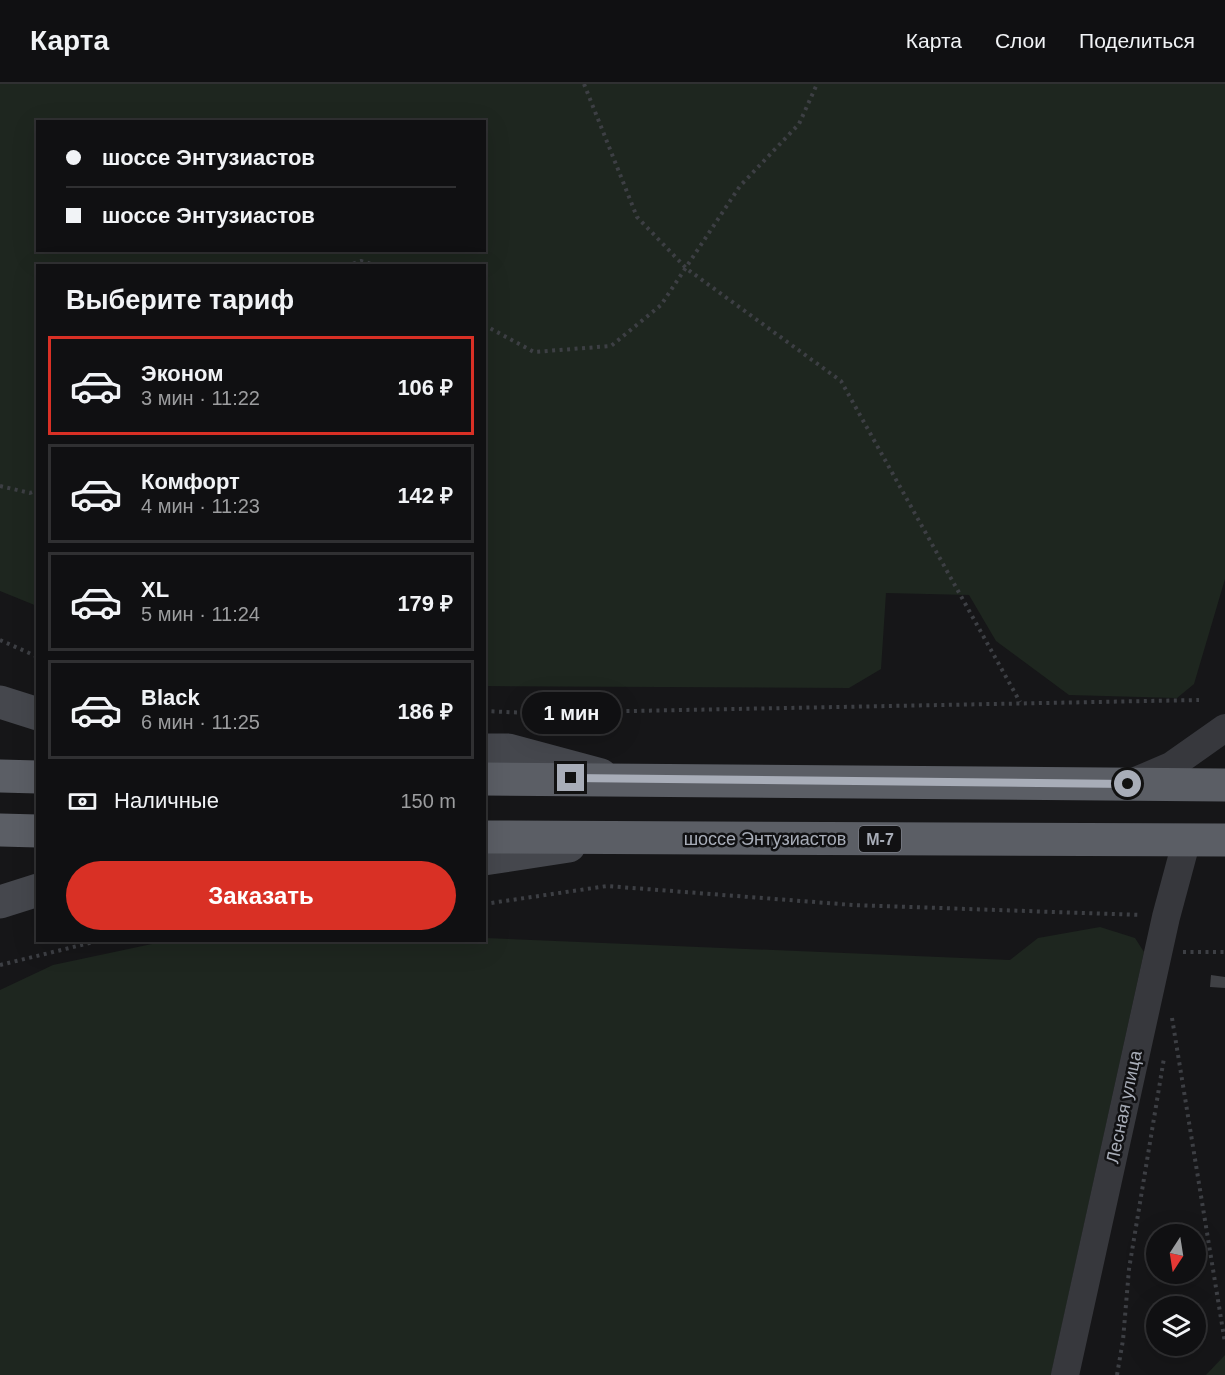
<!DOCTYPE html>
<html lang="ru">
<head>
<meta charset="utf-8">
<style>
	:root { --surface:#101012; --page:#1e1e20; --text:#f1f3f6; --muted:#9c9d9f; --line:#303032; --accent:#d93025 }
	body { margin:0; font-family:Arial,sans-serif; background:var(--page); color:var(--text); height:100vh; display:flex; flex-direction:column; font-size:22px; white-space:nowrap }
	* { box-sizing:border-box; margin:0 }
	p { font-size:20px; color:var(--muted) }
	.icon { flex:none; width:33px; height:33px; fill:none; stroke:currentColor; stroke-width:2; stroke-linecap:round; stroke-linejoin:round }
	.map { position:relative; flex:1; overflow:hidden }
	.sheet { position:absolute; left:36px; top:180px; width:450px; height:678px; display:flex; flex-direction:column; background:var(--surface); border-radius:0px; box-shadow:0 6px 24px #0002,0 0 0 2px var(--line) }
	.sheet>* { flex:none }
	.hud { position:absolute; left:36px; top:36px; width:450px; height:132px; border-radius:0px; box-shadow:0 6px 24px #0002,0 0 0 2px var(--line); display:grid; align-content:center; height:132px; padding:0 30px; background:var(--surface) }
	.needle { width:39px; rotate:192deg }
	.controls { position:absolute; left:1146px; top:1140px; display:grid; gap:12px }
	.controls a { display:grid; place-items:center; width:60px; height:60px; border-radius:50%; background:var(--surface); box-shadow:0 6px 24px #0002,0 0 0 2px var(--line); font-size:30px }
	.end { position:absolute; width:27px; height:27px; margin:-14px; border:8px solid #a8adb8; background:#111; box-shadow:0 0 0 3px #111 }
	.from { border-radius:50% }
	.bubble { position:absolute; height:42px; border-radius:21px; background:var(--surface); box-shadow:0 6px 24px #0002,0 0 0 2px var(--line); font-size:20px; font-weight:800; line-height:42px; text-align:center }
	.hud b { display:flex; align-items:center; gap:21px; height:57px; font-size:22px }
	.hud b+b { border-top:2px solid var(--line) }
	.hud i { width:15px; height:15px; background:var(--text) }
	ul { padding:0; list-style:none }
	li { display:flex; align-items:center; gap:18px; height:99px; margin:0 12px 9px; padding:0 18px; border:3px solid var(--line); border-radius:0px }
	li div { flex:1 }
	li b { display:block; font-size:22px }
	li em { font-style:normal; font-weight:800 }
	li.selected { border-color:var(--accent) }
	li>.icon { width:54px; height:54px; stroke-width:1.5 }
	h2 { padding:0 30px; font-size:27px; line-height:72px }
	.pay { display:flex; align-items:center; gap:15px; height:66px; padding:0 30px; font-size:22px }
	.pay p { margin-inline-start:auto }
	.button { display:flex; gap:12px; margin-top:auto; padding:12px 30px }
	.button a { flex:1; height:69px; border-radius:36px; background:var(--accent); color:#fff; font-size:24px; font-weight:800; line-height:69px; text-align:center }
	header { display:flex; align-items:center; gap:36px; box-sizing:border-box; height:84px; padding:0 30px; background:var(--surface); border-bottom:2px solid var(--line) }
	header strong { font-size:28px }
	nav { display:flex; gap:33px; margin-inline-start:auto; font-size:21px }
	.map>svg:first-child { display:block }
	.green { fill:#1e261f; fill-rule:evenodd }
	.building { fill:#404145 }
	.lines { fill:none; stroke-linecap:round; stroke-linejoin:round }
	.path { stroke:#3d3f44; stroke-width:4; stroke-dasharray:3 4.5; stroke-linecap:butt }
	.minor { stroke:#37383d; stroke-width:28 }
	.secondary { stroke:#45474d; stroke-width:33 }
	.trunk { stroke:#5b5e65; stroke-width:33 }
	.route { stroke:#a8adb8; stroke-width:8 }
	.labels { text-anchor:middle; stroke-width:5; stroke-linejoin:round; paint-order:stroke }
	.shield { fill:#111113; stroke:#7b7e86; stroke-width:1.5 }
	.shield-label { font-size:16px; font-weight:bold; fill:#a8adb8 }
	.street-label { font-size:18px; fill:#a8adb8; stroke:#111113 }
</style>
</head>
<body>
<header>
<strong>Карта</strong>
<nav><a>Карта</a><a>Слои</a><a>Поделиться</a></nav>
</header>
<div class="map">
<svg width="1225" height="1291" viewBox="0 0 1225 1291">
	<rect width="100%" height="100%" fill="#161618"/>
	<g class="green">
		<path d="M 0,0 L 1225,0 L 1225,495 L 1194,600 L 1177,614 L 1069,611 L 996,557 L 969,511 L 886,509 L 881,585 L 849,604 L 485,602 L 484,182 L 38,182 L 37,522 L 0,507 ZM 38,38 L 484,38 L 484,166 L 38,166 Z"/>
		<polygon points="1100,843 1135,854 1144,868 1051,1291 0,1291 0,906 53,881 166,857 484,856 485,854 1010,876 1038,854"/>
		<polygon points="1225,1271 1225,1291 1206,1291"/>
	</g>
	<polygon class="building" points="1211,891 1225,893 1225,904 1210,903"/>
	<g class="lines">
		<g class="path">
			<polyline points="584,0 637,133 687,185 841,297 1020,618"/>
			<polyline points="346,182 361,177 379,182"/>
			<polyline points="484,241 534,268 611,262 661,221 740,102 799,40 817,0"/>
			<polyline points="0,402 30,409 38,406"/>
			<polyline points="0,556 38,573"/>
			<polyline points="484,627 528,629 1199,616"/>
			<polyline points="484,820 607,802 853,821 1141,831"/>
			<polyline points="1183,868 1225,868"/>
			<polyline points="0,881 102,856"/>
			<polyline points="1172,934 1225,1259"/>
			<polyline points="1117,1291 1123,1256 1129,1185 1164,974"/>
		</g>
		<g class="minor">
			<polyline points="1131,699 1171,682 1225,644"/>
			<polyline points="1065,1291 1166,833 1187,755"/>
		</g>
		<g class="secondary">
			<polyline points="0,618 38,630"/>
			<polyline points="484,666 508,666 601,691"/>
			<polyline points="484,775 569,762"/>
			<polyline points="0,818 38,806"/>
		</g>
		<g class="trunk">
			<polyline points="0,692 38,693"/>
			<polyline points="484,695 1225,701"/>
			<polyline points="0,746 38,747"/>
			<polyline points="484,753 1225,756"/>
		</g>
	</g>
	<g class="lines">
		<polyline class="route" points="571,694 1128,700"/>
	</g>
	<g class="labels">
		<rect class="shield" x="859" y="742" width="42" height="26" rx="4.5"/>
		<g class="shield-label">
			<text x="880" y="761">М-7</text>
		</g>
		<g class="street-label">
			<text x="765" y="761">шоссе Энтузиастов</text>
			<text transform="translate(1124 1023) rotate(-78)" y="6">Лесная улица</text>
		</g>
	</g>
</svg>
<div class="controls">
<a><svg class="needle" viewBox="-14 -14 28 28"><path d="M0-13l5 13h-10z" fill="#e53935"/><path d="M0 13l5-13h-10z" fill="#9c9d9f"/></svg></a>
<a><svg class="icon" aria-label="layers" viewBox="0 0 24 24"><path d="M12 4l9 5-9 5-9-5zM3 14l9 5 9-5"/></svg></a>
</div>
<i class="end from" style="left:1128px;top:700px"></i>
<i class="end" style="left:571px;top:694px"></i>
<div class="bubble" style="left:522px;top:608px;width:99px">1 мин</div>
<div class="hud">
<b><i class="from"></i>шоссе Энтузиастов</b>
<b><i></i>шоссе Энтузиастов</b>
</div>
<section class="sheet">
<h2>Выберите тариф</h2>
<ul>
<li class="selected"><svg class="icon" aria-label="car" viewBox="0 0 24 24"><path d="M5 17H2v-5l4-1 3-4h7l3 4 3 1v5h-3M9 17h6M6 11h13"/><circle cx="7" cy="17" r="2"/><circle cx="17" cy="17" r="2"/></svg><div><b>Эконом</b><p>3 мин · 11:22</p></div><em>106 ₽</em></li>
<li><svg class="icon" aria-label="car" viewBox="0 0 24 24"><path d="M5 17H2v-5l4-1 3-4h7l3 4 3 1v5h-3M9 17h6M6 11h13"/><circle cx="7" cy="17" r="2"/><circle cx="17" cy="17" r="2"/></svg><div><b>Комфорт</b><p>4 мин · 11:23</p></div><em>142 ₽</em></li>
<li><svg class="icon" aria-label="car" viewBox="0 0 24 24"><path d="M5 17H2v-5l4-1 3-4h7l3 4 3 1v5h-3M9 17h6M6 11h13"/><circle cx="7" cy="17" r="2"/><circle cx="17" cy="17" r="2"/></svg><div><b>XL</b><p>5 мин · 11:24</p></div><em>179 ₽</em></li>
<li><svg class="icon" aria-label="car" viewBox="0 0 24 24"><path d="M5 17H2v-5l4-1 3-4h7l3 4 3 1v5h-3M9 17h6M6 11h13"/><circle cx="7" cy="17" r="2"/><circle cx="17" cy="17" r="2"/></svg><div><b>Black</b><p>6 мин · 11:25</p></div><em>186 ₽</em></li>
</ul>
<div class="pay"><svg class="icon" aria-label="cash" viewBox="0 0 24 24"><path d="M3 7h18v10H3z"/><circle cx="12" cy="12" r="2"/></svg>Наличные<p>150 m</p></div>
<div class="button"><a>Заказать</a></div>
</section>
</div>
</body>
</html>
